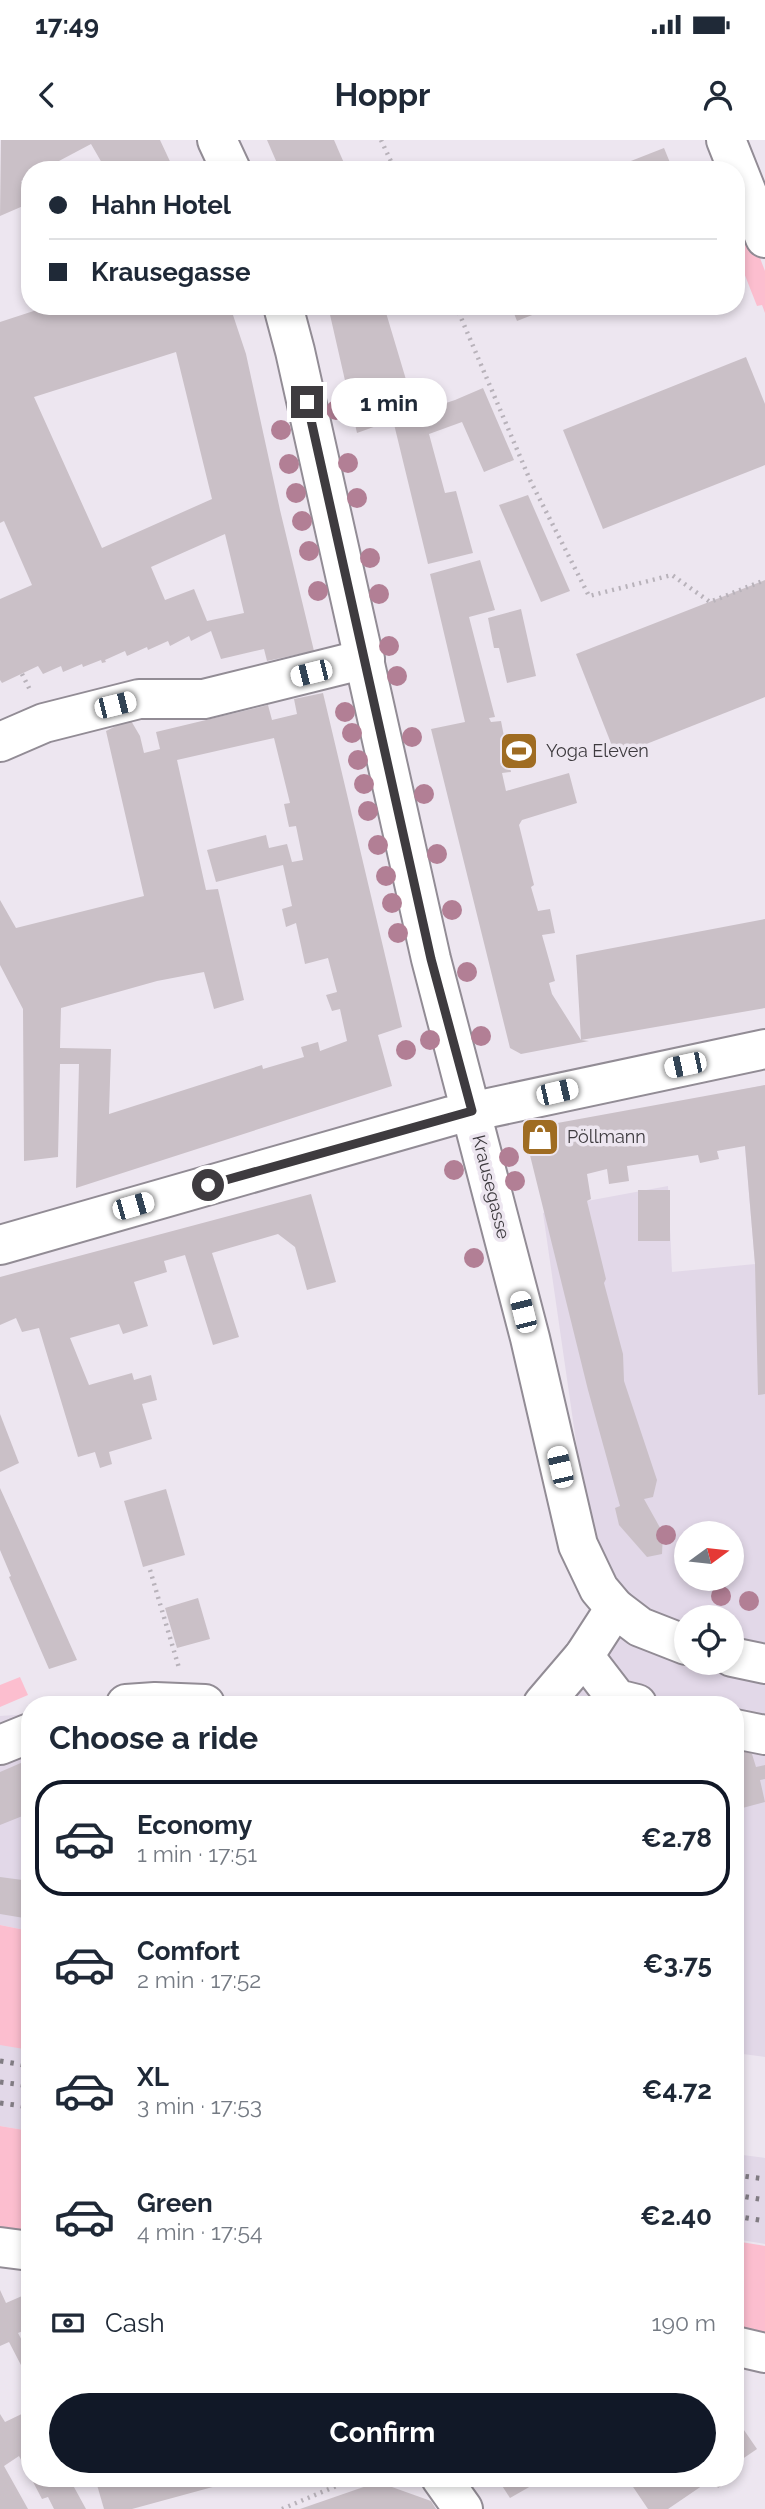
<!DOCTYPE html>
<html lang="en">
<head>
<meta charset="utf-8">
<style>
	:root { --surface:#fff; --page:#f6f6f7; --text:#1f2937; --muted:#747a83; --line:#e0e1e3; --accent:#111827 }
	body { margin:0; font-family:Raleway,sans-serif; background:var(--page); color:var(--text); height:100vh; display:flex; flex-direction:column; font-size:26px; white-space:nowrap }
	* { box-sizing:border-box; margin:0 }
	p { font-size:23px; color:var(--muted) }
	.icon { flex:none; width:38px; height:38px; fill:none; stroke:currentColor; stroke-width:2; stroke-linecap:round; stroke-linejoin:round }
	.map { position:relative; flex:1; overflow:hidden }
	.panel { position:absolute; left:21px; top:1556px; width:723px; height:791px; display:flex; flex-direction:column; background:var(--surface); border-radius:28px; box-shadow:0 4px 10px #0003 }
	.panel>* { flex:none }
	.top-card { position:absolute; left:21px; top:21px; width:724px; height:154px; border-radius:28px; box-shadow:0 4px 10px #0003; display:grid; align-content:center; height:154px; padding:0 28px; background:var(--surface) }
	.needle { width:46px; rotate:75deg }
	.fabs { position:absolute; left:674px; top:1381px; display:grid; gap:14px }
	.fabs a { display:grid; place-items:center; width:70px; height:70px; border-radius:50%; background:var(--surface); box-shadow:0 4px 10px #0003; font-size:35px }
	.end { position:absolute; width:32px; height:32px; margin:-16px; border:9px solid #3e3b3f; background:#fff; box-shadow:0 0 0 4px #fff }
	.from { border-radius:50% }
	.bubble { position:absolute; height:49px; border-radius:24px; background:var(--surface); box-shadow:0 4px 10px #0003; font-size:23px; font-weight:700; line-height:49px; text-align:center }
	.car { position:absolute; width:21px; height:42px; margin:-21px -10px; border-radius:9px; box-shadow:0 0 5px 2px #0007; background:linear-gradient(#fff 24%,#345 0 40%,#fff 0 76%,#345 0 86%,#fff 0) }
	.top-card b { display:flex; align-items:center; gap:24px; height:66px; font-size:26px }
	.top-card b+b { border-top:2px solid var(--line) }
	.top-card i { width:18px; height:18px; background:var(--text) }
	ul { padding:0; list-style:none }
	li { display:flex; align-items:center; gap:21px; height:116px; margin:0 14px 10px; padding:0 14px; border:4px solid transparent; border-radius:28px }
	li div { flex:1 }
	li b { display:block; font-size:26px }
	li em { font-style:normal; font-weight:700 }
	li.on { border-color:var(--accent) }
	li>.icon { width:63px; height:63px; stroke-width:1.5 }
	h2 { padding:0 28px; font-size:32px; line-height:84px }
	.pay { display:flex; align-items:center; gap:18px; height:77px; padding:0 28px; font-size:26px }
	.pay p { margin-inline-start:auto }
	.primary-button { display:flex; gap:14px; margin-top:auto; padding:14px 28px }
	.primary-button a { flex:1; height:80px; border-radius:42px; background:var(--accent); color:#fff; font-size:28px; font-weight:700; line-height:80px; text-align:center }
	.status { display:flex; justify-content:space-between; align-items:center; height:49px; padding:0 35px; background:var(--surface); direction:ltr }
	.status svg { height:19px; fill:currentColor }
	header { display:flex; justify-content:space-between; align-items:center; height:91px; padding:0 28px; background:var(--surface); font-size:32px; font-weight:700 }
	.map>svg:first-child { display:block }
	.built { fill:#e2d8e8; fill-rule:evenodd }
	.green { fill:#fcbecf }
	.building { fill:#cac0c7; fill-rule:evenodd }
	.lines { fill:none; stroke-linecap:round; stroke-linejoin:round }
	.minor-casing { stroke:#928c95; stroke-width:42 }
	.path { stroke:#b8b2ba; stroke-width:4.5; stroke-dasharray:2 5; stroke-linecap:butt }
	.minor { stroke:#fff; stroke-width:38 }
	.rail { stroke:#817c83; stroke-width:5; stroke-dasharray:3.5 7; stroke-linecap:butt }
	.tree { fill:#b27f95 }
	.route { stroke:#3e3b3f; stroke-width:9 }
	.labels { text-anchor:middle; stroke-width:7; stroke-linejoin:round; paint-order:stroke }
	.poi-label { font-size:18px; fill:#3e3b3f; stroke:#ede6f0; text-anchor:start }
	.street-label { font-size:18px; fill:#3e3b3f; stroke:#ede6f0 }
</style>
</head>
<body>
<div class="status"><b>17:49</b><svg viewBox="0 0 49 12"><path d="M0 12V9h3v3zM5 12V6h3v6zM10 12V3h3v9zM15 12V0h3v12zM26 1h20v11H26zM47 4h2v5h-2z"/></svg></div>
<header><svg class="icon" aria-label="back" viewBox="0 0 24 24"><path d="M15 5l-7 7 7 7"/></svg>Hoppr<svg class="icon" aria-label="person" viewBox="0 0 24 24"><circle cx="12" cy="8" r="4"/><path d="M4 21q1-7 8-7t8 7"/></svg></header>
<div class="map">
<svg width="765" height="2369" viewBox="0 0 765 2369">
	<rect width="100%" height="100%" fill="#ede6f0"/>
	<g class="built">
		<path d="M 765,945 L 765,1917 L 735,1913 L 735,1564 L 543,1564 L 603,1488 L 543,1073 L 587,1061 L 668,1046 L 672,1132 L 755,1124 L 740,950 ZM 686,1393 L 732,1393 L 732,1438 L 686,1438 ZM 686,1477 L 732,1477 L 732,1522 L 686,1522 Z"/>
		<polygon points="30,1574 30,1791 0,1785 0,1576"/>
		<polygon points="0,1898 30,1902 30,1991 0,1986"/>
		<polygon points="735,2014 765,2018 765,2104 735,2099"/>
	</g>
	<g class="green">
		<polygon points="741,69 765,131 765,173 762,165 757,166 737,115 741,114 737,102 737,71"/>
		<polygon points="20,1537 28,1555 0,1567 0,1545"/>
		<polygon points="0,1785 30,1791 30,1910 0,1905"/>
		<polygon points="0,1986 30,1991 30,2101 0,2097"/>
		<polygon points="735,2101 765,2106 765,2197 735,2193"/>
	</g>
	<g class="building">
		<polygon points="1,0 160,0 174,30 106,30 91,4 42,30 30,30 30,36 21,41 30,63 0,76"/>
		<polygon points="267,0 334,0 347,30 280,30"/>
		<polygon points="664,8 673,30 608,30"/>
		<path d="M 49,166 L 230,166 L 246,214 L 280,370 L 314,511 L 267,521 L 264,509 L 221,519 L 211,491 L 191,501 L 189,496 L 170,506 L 168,501 L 148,510 L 147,507 L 127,516 L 125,511 L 105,520 L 106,522 L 102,523 L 101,520 L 83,527 L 82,524 L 63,532 L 61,526 L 43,534 L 38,526 L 2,543 L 0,540 L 0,459 L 32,445 L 4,381 L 0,383 L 0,182 ZM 176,212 L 212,359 L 102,408 L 34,257 ZM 225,394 L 244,473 L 207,481 L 194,449 L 165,460 L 151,427 Z"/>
		<polygon points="328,166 384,166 416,273 455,260 483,248 514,320 484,332 462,282 429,294 445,353 456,351 473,413 428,424 393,280 357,293"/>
		<polygon points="511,166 555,166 517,181"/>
		<polygon points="746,217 765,264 765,325 603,389 563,290"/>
		<polygon points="528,355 570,451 541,462 499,365"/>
		<polygon points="480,420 495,470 469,477 495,577 489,578 491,582 501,581 511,632 502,633 506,651 569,633 577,663 522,680 519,685 534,745 531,747 538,771 550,769 555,793 542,795 555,841 549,843 552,854 581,900 576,815 765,779 765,868 581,900 589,901 521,914 510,908 431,589 465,582 430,434"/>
		<polygon points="765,440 765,557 616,616 576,514"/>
		<polygon points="521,469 536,536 507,543 499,508 494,508 488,478"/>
		<path d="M 323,553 L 402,887 L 378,895 L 392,946 L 76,1048 L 79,924 L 60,924 L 58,1017 L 24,1021 L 23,869 L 0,825 L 0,760 L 16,788 L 144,756 L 106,591 L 130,579 L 140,596 L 144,613 L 160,609 L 156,592 L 268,565 L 272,580 L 297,574 L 294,559 ZM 274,598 L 290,663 L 284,664 L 289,687 L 296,686 L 303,720 L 292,722 L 287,704 L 269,708 L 266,695 L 207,710 L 216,742 L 283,725 L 292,766 L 282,769 L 286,787 L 296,783 L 305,824 L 328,818 L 337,852 L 326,855 L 332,871 L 340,869 L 347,901 L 320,911 L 318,902 L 301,907 L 304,917 L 263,929 L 262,925 L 109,974 L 111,909 L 60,908 L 61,868 L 157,841 L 204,832 L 214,869 L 244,860 L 218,749 L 206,750 L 177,620 Z"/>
		<polygon points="765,945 765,1254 758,1255 755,1124 745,1006 717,1011 719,1019 700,1023 698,1015 627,1026 629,1041 609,1044 607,1029 587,1034 591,1059 587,1061 606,1139 604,1143 623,1214 624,1241 657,1340 653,1357 644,1359 663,1393 662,1414 647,1417 619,1385 615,1368 620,1366 588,1250 525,995 530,988"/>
		<rect x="638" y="1050" width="32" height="51"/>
		<polygon points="311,1054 336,1142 307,1150 295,1107 278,1094 212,1113 239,1197 213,1205 185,1115 164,1121 167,1132 134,1142 148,1186 123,1194 119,1184 70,1198 89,1245 132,1233 134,1240 151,1235 157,1260 142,1264 152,1299 109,1312 112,1324 100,1328 95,1312 78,1317 39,1188 22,1192 16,1178 0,1185 0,1137"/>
		<polygon points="0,1274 19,1323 0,1332"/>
		<polygon points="0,1348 20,1392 77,1520 49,1529 9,1437 11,1436 0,1410"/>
		<polygon points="166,1349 185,1415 143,1427 124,1361"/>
		<polygon points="198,1458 210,1499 177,1508 165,1468"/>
		<polygon points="735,1603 752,1614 756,1627 765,1625 765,1639 760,1640 765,1662 735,1670"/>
		<polygon points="30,1619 30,1673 0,1685 0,1632"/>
		<polygon points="0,1737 30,1741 30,1779 0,1774"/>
		<polygon points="0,2150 6,2163 22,2156 30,2173 30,2188 18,2193 28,2212 30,2211 30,2223 22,2227 9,2202 0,2206"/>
		<polygon points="30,2270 30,2337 19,2316 4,2326 28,2369 0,2369 0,2274 5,2282"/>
		<polygon points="735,2277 757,2309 735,2324"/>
		<polygon points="31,2338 69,2338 86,2369 54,2369 48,2357 42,2359"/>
		<polygon points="95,2338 230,2338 231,2342 132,2369 104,2369"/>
		<polygon points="497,2338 545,2338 510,2358"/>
		<polygon points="627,2338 733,2338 718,2348 712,2339 668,2369 648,2369"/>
		<polygon points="378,2342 431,2361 436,2369 300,2369"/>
	</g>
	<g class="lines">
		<defs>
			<g id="minor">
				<polyline points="217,0 231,30"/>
				<polyline points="726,0 765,98"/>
				<polyline points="283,166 295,211 431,819 530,1198 578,1405 599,1449 615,1468 640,1487 686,1505"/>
				<polyline points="0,602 44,583 139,559 204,559 365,519"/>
				<polyline points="0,1105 451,976 765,909"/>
				<polyline points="584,1516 617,1559 637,1564"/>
				<polyline points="732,1517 765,1524"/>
				<polyline points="126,1564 155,1562 205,1564"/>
				<polyline points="543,1564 584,1516 615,1468"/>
				<polyline points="735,1589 765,1595"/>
				<polyline points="0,1605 30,1593"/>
				<polyline points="0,2107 30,2111"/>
				<polyline points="735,2206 765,2213"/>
				<polyline points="441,2338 463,2369"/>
			</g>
		</defs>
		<use href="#minor" class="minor-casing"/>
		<g class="path">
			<polyline points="381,0 395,30"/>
			<polyline points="456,166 530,340 589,456 672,435 710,462 765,440"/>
			<polyline points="22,534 30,550"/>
			<polyline points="150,1430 179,1528"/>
			<polyline points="282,2369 355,2338"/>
		</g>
		<use href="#minor" class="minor"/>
		<g class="rail">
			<polyline points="0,1921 30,1926"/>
			<polyline points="0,1942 30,1946"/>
			<polyline points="0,1963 30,1967"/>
			<polyline points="735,2035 765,2039"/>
			<polyline points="735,2055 765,2060"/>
			<polyline points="735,2076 765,2081"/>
		</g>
	</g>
	<g class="tree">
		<circle cx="336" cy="270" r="10"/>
		<circle cx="281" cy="290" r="10"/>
		<circle cx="348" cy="323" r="10"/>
		<circle cx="289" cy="324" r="10"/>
		<circle cx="296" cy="353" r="10"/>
		<circle cx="357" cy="358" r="10"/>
		<circle cx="302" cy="381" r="10"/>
		<circle cx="309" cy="411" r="10"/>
		<circle cx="370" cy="418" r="10"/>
		<circle cx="318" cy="451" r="10"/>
		<circle cx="379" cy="454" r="10"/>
		<circle cx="389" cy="506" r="10"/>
		<circle cx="397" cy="536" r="10"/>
		<circle cx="345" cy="572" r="10"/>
		<circle cx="352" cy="593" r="10"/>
		<circle cx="412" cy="597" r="10"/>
		<circle cx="358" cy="620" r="10"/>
		<circle cx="364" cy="644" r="10"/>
		<circle cx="424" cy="654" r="10"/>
		<circle cx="368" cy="671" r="10"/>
		<circle cx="378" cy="705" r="10"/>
		<circle cx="437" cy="714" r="10"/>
		<circle cx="386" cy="736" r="10"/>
		<circle cx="392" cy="763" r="10"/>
		<circle cx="452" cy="770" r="10"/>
		<circle cx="398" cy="793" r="10"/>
		<circle cx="467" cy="832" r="10"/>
		<circle cx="481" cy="896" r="10"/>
		<circle cx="430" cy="900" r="10"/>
		<circle cx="406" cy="910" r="10"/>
		<circle cx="509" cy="1017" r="10"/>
		<circle cx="454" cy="1030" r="10"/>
		<circle cx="515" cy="1041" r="10"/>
		<circle cx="474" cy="1118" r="10"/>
		<circle cx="666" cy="1395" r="10"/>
		<circle cx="721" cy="1456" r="10"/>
		<circle cx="749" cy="1461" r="10"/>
	</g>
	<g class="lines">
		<polyline class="route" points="208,1045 472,971 431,819 307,262"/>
	</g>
	<defs>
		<symbol id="stadium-square" viewBox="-11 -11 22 22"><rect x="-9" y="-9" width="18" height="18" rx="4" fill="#9f6c22" stroke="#ede6f0"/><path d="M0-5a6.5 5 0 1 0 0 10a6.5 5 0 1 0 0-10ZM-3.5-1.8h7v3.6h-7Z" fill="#fff"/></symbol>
		<symbol id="shop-square" viewBox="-11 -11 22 22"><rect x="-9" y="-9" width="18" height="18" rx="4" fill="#9f6c22" stroke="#ede6f0"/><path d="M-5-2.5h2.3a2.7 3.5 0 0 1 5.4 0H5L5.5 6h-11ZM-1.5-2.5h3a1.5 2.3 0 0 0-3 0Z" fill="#fff"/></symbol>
	</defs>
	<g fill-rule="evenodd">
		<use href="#stadium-square" x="497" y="589" width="44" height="44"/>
		<use href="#shop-square" x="518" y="975" width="44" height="44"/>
	</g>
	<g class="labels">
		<g class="poi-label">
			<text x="546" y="617">Yoga Eleven</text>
			<text x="567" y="1003">Pöllmann</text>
		</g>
		<g class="street-label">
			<text transform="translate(491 1047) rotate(76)" y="6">Krausegasse</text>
		</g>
	</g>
</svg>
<div class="fabs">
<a><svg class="needle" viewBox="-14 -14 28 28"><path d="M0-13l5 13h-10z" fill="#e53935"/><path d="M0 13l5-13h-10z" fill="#747a83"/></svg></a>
<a><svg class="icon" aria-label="locate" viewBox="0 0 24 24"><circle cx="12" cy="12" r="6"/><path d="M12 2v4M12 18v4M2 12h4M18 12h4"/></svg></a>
</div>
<i class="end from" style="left:208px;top:1045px"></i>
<i class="end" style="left:307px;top:262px"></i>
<div class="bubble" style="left:331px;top:238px;width:116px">1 min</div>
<i class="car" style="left:311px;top:533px;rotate:256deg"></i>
<i class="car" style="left:115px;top:565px;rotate:76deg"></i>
<i class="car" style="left:685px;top:925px;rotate:258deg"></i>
<i class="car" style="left:557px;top:952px;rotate:77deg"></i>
<i class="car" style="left:133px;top:1066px;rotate:74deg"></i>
<i class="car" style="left:523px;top:1172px;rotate:346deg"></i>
<i class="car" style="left:560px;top:1327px;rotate:347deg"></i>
<div class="top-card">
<b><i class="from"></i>Hahn Hotel</b>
<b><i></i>Krausegasse</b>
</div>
<section class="panel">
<h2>Choose a ride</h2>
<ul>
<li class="on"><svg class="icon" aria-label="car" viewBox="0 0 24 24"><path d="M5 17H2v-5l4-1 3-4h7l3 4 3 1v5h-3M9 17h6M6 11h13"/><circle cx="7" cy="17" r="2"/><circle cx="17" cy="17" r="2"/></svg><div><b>Economy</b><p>1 min · 17:51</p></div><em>€2.78</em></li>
<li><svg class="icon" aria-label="car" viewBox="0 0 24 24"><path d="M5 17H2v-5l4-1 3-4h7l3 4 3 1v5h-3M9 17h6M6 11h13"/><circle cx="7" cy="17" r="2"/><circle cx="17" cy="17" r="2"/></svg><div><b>Comfort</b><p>2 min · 17:52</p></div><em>€3.75</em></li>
<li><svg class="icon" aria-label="car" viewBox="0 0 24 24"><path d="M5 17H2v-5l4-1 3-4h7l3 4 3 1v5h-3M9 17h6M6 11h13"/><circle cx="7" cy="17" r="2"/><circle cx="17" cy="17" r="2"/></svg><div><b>XL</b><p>3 min · 17:53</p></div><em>€4.72</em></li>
<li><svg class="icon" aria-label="car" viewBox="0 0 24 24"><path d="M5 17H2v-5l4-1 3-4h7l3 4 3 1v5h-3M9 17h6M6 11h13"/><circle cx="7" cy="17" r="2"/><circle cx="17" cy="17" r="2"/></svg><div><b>Green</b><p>4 min · 17:54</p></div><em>€2.40</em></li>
</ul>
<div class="pay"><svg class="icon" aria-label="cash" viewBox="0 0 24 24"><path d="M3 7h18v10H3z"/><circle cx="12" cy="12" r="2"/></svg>Cash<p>190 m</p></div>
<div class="primary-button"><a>Confirm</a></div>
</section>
</div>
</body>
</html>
